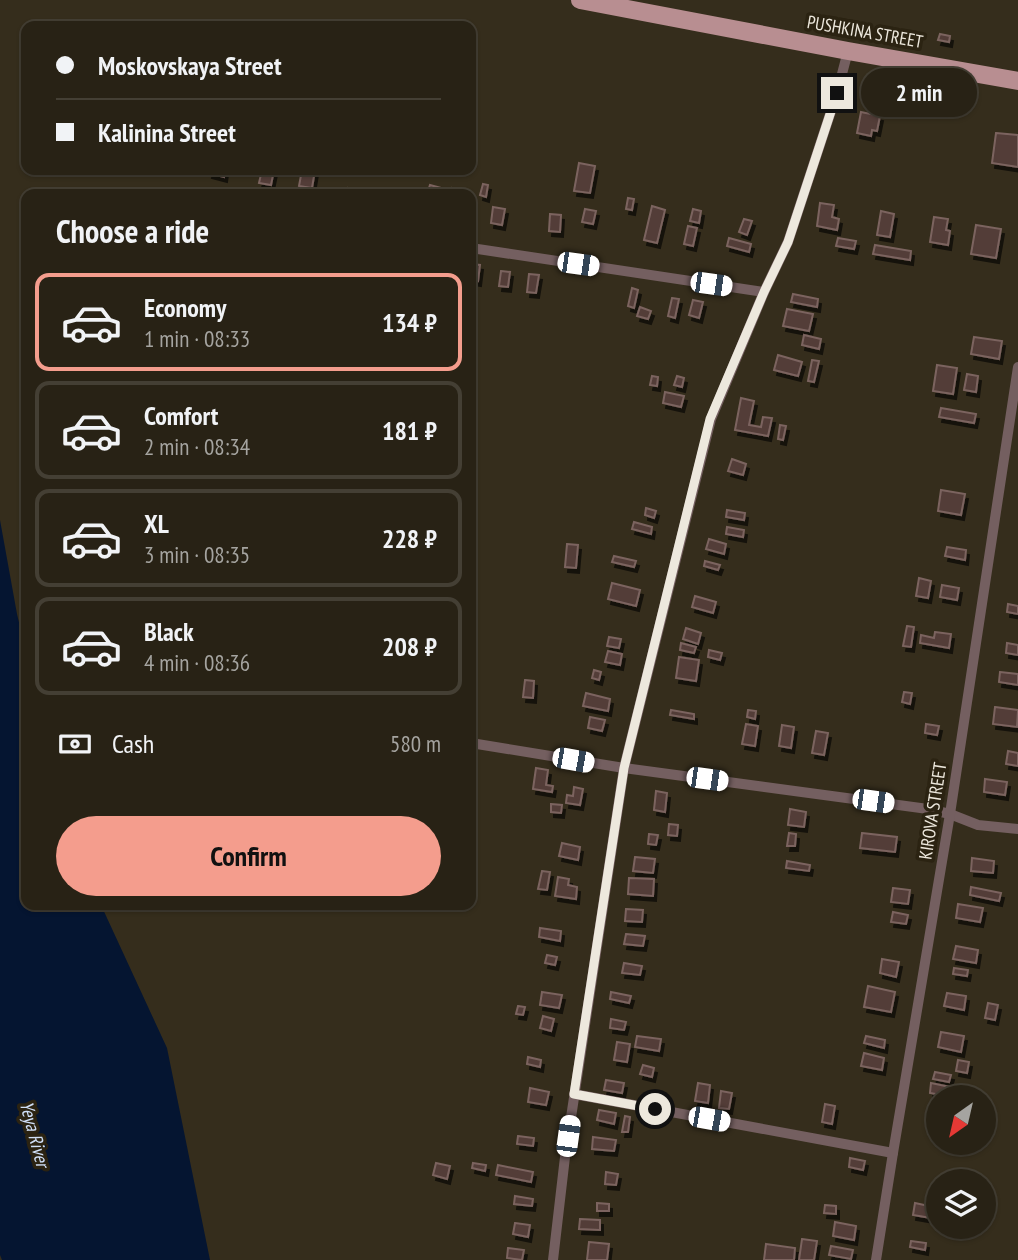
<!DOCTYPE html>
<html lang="en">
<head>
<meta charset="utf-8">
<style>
	:root { --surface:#282215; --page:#302a1e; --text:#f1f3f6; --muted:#a5a4a0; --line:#443f34; --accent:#f49d8d }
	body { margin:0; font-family:"PT Sans Narrow",sans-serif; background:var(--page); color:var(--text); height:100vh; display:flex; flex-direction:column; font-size:26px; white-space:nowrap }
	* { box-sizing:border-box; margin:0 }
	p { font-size:23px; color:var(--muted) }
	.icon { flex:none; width:38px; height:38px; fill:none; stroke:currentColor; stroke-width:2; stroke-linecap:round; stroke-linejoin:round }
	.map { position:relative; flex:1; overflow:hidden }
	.sheet { position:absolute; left:21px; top:189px; width:455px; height:721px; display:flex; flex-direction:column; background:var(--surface); border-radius:14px; box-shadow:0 2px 5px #0004,0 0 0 2px var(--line) }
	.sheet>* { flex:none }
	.guide { position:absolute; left:21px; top:21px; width:455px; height:154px; border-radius:14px; box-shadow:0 2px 5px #0004,0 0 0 2px var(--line); display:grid; align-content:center; height:154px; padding:0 35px; background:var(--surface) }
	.needle { width:46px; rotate:214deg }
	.controls { position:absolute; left:926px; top:1085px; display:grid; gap:14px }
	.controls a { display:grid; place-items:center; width:70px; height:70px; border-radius:50%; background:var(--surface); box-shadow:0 2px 5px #0004,0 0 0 2px var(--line); font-size:35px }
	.end { position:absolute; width:32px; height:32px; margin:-16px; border:9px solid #ede8dd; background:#111; box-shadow:0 0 0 4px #111 }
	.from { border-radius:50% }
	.bubble { position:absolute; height:49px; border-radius:24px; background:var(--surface); box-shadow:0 2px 5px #0004,0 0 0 2px var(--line); font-size:23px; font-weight:700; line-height:49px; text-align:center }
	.car { position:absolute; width:21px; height:42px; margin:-21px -10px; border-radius:9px; box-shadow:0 0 5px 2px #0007; background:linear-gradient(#fff 24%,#345 0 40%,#fff 0 76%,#345 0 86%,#fff 0) }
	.guide b { display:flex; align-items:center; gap:24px; height:66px; font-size:26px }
	.guide b+b { border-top:2px solid var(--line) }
	.guide i { width:18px; height:18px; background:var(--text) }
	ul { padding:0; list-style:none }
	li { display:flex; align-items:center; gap:21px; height:98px; margin:0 14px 10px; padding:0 21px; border:4px solid var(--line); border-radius:14px }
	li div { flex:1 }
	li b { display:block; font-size:26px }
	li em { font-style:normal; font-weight:700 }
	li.on { border-color:var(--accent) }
	li>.icon { width:63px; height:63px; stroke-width:1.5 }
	h2 { padding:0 35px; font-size:32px; line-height:84px }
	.pay { display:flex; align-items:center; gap:18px; height:77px; padding:0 35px; font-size:26px }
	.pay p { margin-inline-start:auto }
	.action { display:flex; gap:14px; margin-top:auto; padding:14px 35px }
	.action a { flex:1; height:80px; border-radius:42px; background:var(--accent); color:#111; font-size:28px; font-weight:700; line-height:80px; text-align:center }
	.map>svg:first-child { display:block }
	.water { fill:#051531 }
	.building { fill:#523c38; stroke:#7b645f; stroke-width:2; filter:url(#shadow) }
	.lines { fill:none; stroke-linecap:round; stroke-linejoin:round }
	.street { stroke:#745f60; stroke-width:10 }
	.primary { stroke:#b88e91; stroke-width:18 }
	.route { stroke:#ede8dd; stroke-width:9 }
	.labels { text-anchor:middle; stroke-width:7; stroke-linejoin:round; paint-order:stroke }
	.street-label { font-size:18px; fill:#ede8dd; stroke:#2b2312 }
	.water-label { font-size:19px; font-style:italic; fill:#d0dff7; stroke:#2b2312 }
</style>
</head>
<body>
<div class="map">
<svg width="1018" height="1260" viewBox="0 0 1018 1260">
	<defs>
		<filter id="shadow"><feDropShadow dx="3" dy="5" stdDeviation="0" flood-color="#0009"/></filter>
	</defs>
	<rect width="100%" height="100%" fill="#352d1c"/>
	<polygon class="water" points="0,520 17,614 26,652 26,905 101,905 167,1048 210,1260 2,1260 0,1255"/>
	<g class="building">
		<polygon points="940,34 950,36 949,42 938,40"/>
		<polygon points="861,112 880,116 877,131 872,130 871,136 857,133"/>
		<polygon points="996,133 1018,135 1018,167 992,163"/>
		<polygon points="579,163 595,166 590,193 574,191"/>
		<polygon points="210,170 225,170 224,177 209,173"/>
		<polygon points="262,170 274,170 271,185 259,183"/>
		<polygon points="302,170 315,170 312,188 299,186"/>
		<polygon points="483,184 488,185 486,197 480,195"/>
		<polygon points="430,185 441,188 439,194 428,191"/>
		<polygon points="348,188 367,191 367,194 347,194"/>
		<polygon points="452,188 466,190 465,194 451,194"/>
		<polygon points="628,198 634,199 632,210 626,209"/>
		<polygon points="820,203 834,205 832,217 839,219 837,230 817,226"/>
		<polygon points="652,206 665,210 657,243 644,240"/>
		<polygon points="493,207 505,209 502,225 491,223"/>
		<polygon points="585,209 596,211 593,224 582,222"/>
		<polygon points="693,209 701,211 699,223 690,221"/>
		<polygon points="881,211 894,214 890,237 877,235"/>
		<polygon points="550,214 561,215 560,232 549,231"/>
		<polygon points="934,217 948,219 946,230 950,231 948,245 930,242"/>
		<polygon points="744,219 752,221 747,235 739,232"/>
		<polygon points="976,225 1001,229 996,258 971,254"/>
		<polygon points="688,226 697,228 693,246 684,244"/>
		<polygon points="729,238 751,244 749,252 727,246"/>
		<polygon points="838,238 856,241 854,249 836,246"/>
		<polygon points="875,245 911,251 910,260 873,254"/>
		<polygon points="471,264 480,265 478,281 471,280"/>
		<polygon points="501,271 510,272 508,287 499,286"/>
		<polygon points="529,274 539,275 536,293 527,292"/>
		<polygon points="632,288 638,290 634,308 628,306"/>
		<polygon points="793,294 818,299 817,307 791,302"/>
		<polygon points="672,298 679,299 675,318 668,316"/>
		<polygon points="693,300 703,302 699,318 689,315"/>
		<polygon points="640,307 651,311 648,319 637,316"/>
		<polygon points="787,309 813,314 809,331 783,326"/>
		<polygon points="804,335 821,339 819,349 802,345"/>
		<polygon points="974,337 1002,341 999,359 971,354"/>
		<polygon points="778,355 802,362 798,376 774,370"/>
		<polygon points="812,360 819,361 814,382 808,381"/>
		<polygon points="937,365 957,368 953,394 933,391"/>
		<polygon points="967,374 978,376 976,392 964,390"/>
		<polygon points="652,376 658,377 657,386 650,385"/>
		<polygon points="677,376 684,378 682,387 674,385"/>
		<polygon points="665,392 684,396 681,407 663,403"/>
		<polygon points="741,398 754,401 749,425 761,427 763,417 772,418 768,436 735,430"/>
		<polygon points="941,408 976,414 974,423 939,417"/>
		<polygon points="780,425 786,426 783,440 778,439"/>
		<polygon points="732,459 746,464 743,475 728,471"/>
		<polygon points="941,490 965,494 961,515 938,511"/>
		<polygon points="646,508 656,511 654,518 645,515"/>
		<polygon points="727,510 745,513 744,520 726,517"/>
		<polygon points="634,522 652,527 651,534 632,529"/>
		<polygon points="727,527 744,530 743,537 726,534"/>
		<polygon points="709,539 726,544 724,554 706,549"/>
		<polygon points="567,544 578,545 576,568 565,567"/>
		<polygon points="947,547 966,550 965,560 945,556"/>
		<polygon points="614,556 636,561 634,567 612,562"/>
		<polygon points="705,561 720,565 718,570 704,566"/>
		<polygon points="919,578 931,581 928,598 916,596"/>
		<polygon points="612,583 640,590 636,606 608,599"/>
		<polygon points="942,585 959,588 957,600 940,597"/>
		<polygon points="695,596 716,602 713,613 692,607"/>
		<polygon points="1008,604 1018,606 1018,614 1007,612"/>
		<polygon points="907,626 914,627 911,647 903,646"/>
		<polygon points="686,628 701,633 698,644 683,639"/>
		<polygon points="935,632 951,634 949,648 920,643 921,635 934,638"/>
		<polygon points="609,637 621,639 619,648 607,646"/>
		<polygon points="681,643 696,647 694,653 680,650"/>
		<polygon points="1007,643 1018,645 1018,655 1006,653"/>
		<polygon points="709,650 722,653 720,660 708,657"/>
		<polygon points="608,651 622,654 620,665 605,662"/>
		<polygon points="679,657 699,660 696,681 676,678"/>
		<polygon points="594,670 601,672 599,680 592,678"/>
		<polygon points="1000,672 1018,674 1018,685 999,682"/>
		<polygon points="525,680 534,681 533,698 523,697"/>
		<polygon points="904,692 912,693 910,704 902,702"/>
		<polygon points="586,693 610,699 608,711 583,706"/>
		<polygon points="995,707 1018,710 1017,727 993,724"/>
		<polygon points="671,710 694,714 694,719 670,715"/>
		<polygon points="748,710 756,711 755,719 747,717"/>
		<polygon points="590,717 605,720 602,731 588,728"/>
		<polygon points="746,724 758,726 755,746 742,744"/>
		<polygon points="926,724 939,726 937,735 925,733"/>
		<polygon points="782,725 794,727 791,748 779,746"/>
		<polygon points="816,731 828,733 824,755 812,753"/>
		<polygon points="1008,751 1018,753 1018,766 1006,764"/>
		<polygon points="536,768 548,770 546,785 553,786 552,792 533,789"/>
		<polygon points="985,779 1007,782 1005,795 984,792"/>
		<polygon points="574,787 583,789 580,805 566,803 567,795 573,796"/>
		<polygon points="656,791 667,793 665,812 654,810"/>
		<polygon points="551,804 562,805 561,813 551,812"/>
		<polygon points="790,809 806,812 804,827 788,825"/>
		<polygon points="669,824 678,825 677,836 668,835"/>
		<polygon points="789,833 796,834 795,846 787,846"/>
		<polygon points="862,833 897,837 895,852 860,848"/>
		<polygon points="649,834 658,835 656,845 648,844"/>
		<polygon points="562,843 580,847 578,860 559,856"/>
		<polygon points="635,857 655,859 653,873 633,871"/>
		<polygon points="972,858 994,861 993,873 971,871"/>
		<polygon points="787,861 810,865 809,871 786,868"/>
		<polygon points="542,871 550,872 547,890 538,889"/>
		<polygon points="558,877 569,879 568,885 577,887 576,899 555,896"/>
		<polygon points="629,878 654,879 653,896 628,894"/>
		<polygon points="971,887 1001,893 999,901 970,895"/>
		<polygon points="893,888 910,890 908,904 891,902"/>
		<polygon points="958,904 983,908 980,922 956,918"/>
		<polygon points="626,909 643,910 642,922 625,921"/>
		<polygon points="893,912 908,915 906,924 891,922"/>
		<polygon points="540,928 561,931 560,941 539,937"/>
		<polygon points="626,934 645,936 643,946 624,944"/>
		<polygon points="956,946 978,950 976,963 953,959"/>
		<polygon points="547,955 557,957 555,965 545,963"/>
		<polygon points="882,959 899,962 896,977 880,973"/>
		<polygon points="624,963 642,966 640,975 622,973"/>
		<polygon points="954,968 968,970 967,976 953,974"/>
		<polygon points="868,986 895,992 891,1012 864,1007"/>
		<polygon points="542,992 562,995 559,1008 540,1005"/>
		<polygon points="611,992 631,996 629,1003 610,999"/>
		<polygon points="947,993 966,996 964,1010 944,1006"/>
		<polygon points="988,1003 998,1005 995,1020 985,1018"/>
		<polygon points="518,1006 525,1007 523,1015 516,1014"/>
		<polygon points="543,1016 554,1019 551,1031 540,1028"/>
		<polygon points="611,1019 626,1022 624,1030 610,1028"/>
		<polygon points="941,1032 964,1036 961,1052 938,1047"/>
		<polygon points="637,1036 661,1039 659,1051 635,1047"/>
		<polygon points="866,1036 885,1040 884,1048 864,1043"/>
		<polygon points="617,1042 630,1044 627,1062 614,1060"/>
		<polygon points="864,1053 884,1058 882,1070 861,1066"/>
		<polygon points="528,1057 541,1060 540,1067 527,1064"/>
		<polygon points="958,1060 969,1062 967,1073 956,1071"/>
		<polygon points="643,1065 654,1068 652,1077 640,1074"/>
		<polygon points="935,1072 951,1075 949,1082 933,1079"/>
		<polygon points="606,1080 624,1083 622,1093 604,1090"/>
		<polygon points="698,1083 710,1085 708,1103 695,1101"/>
		<polygon points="931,1083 955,1088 953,1097 930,1093"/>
		<polygon points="530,1088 549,1092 546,1105 528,1102"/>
		<polygon points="721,1091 732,1093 729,1109 719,1108"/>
		<polygon points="825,1104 835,1106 832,1124 822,1122"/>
		<polygon points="599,1110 616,1113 614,1124 597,1120"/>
		<polygon points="625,1116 630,1117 628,1132 622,1132"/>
		<polygon points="518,1136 534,1138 533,1146 517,1144"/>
		<polygon points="593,1137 616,1140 614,1151 592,1149"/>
		<polygon points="850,1158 865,1161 863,1170 849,1167"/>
		<polygon points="436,1163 450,1166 447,1179 433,1175"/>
		<polygon points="473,1163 486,1165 485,1171 472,1168"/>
		<polygon points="498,1165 533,1172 531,1182 496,1175"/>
		<polygon points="606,1172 618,1174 616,1185 605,1184"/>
		<polygon points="515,1196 533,1199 532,1206 514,1204"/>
		<polygon points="597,1203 609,1204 609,1211 597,1211"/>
		<polygon points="915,1203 938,1208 937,1219 913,1215"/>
		<polygon points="825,1205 836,1206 836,1214 824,1213"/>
		<polygon points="580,1219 600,1220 600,1230 579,1229"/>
		<polygon points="835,1222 856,1226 854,1240 833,1236"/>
		<polygon points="515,1223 530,1225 528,1237 513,1234"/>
		<polygon points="802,1239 817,1241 814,1260 799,1260"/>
		<polygon points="911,1241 926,1243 925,1250 910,1247"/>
		<polygon points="589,1242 609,1244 607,1260 587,1260"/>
		<polygon points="766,1244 795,1248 794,1260 764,1260"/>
		<polygon points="831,1246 853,1250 851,1259 829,1255"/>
		<polygon points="508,1248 524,1250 522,1260 507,1258"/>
	</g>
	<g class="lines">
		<g class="street">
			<polyline points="471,248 764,292"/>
			<polyline points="471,743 624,768 928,809 950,814 978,825 1018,829"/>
			<polyline points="574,1094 893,1153"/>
			<polyline points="553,1260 565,1157 624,768 711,419 764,292 788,242 837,93 848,51"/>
			<polyline points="876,1260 893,1153 950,814 1018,367"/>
		</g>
		<polyline class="primary" points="580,0 848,51 1018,81"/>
	</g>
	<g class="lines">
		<polyline class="route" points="655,1109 574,1094 624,768 710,419 764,292 788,242 837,93"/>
	</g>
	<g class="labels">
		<g class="street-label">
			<text transform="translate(865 32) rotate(10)" y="6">PUSHKINA STREET</text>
			<text transform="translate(933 811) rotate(-81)" y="6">KIROVA STREET</text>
		</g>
		<g class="water-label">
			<text transform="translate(35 1134) rotate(75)" y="7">Yeya River</text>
		</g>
	</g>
</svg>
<div class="controls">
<a><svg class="needle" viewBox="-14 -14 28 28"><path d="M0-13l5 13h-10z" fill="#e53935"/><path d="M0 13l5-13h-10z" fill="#a5a4a0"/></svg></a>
<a><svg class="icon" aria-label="layers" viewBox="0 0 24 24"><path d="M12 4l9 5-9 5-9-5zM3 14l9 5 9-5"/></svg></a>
</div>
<i class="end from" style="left:655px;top:1109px"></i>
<i class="end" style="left:837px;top:93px"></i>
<div class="bubble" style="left:861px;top:68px;width:116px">2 min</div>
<i class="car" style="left:578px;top:264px;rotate:98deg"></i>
<i class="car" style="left:711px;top:284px;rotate:98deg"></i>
<i class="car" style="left:573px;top:760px;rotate:100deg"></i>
<i class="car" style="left:707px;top:779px;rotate:98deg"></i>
<i class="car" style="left:873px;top:801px;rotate:98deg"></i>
<i class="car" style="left:709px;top:1119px;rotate:100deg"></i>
<i class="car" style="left:568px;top:1136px;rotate:8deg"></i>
<div class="guide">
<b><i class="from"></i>Moskovskaya Street</b>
<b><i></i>Kalinina Street</b>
</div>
<section class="sheet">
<h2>Choose a ride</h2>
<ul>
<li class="on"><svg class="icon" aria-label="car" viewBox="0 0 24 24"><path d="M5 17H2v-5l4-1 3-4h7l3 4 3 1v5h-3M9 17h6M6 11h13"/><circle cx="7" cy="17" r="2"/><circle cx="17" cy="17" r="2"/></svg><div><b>Economy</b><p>1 min · 08:33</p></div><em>134 ₽</em></li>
<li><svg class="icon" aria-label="car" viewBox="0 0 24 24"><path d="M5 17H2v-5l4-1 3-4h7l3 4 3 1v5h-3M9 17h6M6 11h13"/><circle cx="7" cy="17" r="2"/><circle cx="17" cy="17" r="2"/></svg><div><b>Comfort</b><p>2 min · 08:34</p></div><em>181 ₽</em></li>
<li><svg class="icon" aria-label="car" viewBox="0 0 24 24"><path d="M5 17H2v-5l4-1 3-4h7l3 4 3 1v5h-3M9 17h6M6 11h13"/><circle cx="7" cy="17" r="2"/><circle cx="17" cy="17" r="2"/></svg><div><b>XL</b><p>3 min · 08:35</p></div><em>228 ₽</em></li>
<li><svg class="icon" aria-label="car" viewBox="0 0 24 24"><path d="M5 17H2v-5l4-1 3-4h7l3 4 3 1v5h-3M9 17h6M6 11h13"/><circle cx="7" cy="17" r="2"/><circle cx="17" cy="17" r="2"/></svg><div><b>Black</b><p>4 min · 08:36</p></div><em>208 ₽</em></li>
</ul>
<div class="pay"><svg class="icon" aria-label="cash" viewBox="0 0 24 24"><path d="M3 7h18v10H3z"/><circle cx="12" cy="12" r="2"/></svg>Cash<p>580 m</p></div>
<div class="action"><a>Confirm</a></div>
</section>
</div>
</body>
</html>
